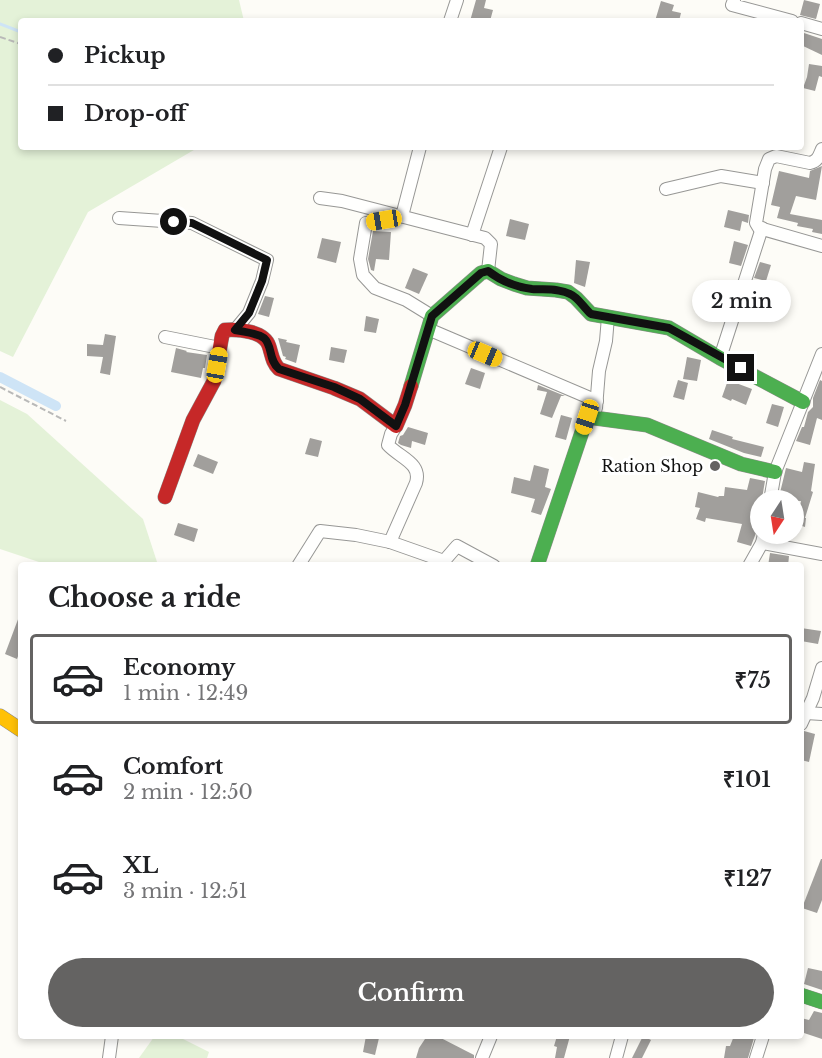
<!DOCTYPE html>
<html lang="en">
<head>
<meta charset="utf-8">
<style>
	:root { --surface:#fff; --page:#f6f6f6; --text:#202124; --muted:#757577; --line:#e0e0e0; --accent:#646362 }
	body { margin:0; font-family:"Libre Baskerville",serif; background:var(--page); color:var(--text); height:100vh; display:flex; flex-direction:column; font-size:22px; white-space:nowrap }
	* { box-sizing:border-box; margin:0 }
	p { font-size:20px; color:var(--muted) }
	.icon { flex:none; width:33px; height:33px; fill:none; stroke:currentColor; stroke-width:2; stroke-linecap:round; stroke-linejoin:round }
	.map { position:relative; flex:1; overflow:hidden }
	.drawer { position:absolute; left:18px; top:562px; width:786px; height:477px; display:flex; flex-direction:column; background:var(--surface); border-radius:6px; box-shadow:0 3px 9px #0003 }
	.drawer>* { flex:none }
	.banner { position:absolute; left:18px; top:18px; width:786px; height:132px; border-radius:6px; box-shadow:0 3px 9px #0003; display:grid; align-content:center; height:132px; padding:0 30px; background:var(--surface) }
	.needle { width:39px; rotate:192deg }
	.controls { position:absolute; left:750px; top:490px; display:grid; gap:12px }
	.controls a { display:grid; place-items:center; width:54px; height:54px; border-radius:50%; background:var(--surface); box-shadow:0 3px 9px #0003; font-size:30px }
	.end { position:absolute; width:27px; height:27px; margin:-14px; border:8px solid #111; background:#fff; box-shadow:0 0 0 3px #fff }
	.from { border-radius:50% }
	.bubble { position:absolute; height:42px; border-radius:21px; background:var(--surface); box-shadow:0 3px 9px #0003; font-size:20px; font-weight:600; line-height:42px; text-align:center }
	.car { position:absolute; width:18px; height:36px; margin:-18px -9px; border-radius:8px; box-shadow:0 0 4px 2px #0007; background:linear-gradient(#f5c518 24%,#345 0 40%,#f5c518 0 76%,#345 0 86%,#f5c518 0) }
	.banner b { display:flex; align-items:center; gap:21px; height:57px; font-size:22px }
	.banner b+b { border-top:2px solid var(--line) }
	.banner i { width:15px; height:15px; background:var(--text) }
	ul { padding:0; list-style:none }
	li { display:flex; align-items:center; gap:18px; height:90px; margin:0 12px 9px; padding:0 18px; border:3px solid transparent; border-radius:6px }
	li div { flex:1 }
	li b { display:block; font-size:22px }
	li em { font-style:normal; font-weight:600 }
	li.current { border-color:var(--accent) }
	li>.icon { width:54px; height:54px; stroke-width:1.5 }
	h2 { padding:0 30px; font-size:27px; line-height:72px }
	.cta { display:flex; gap:12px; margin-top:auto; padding:12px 30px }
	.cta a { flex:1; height:69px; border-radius:36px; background:var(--accent); color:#fff; font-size:24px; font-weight:600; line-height:69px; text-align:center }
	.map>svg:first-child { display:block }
	.green { fill:#e4f2d8 }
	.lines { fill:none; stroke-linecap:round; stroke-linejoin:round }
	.stream { stroke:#cee4f6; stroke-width:3 }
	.canal { stroke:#cee4f6; stroke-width:10 }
	.building { fill:#a19f9c }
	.street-casing { stroke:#979795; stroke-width:14 }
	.fast-casing { stroke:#8e8d8b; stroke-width:15 }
	.slow-casing { stroke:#8e8d8b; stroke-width:15 }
	.jam-casing { stroke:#8e8d8b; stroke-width:15 }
	.path { stroke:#b9b9b8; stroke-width:2; stroke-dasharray:6 3; stroke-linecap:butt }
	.street { stroke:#fffffe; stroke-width:12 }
	.fast { stroke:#4caf50; stroke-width:14 }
	.slow { stroke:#ffc107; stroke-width:14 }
	.jam { stroke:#c62828; stroke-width:14 }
	.route { stroke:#111; stroke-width:8 }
	.poi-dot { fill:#646362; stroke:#fff; stroke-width:2 }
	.labels { text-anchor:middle; stroke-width:6; stroke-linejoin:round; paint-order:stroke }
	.poi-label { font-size:16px; fill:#111; stroke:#fff; text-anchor:end }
</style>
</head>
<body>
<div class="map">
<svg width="822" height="1058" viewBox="0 0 822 1058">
	<rect width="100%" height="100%" fill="#fdfcf7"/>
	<g class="green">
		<polygon points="0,0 239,0 244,21 21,21 21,147 199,147 88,212 13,357 0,351"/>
		<polygon points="0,400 27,414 143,519 158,565 48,565 0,549"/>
		<polygon points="154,1037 179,1037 209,1052 207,1058 139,1058"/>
	</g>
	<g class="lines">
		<polyline class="stream" points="0,24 21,32"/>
		<polyline class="canal" points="0,377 56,406"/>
	</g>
	<g class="building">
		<polygon points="476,0 486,0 484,8 493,10 490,21 470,21"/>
		<polygon points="804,0 820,4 816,19 800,15"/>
		<polygon points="661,1 674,5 672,11 681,13 679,21 655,21"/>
		<polygon points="801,32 822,39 822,55 801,45"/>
		<polygon points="809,64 822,66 822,77 819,76 815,91 803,88 807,77"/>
		<polygon points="822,166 816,200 796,196 790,214 822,220 822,234 812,232 813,229 797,226 798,223 777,218 780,207 771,205 779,171 809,178 810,171"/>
		<polygon points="728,210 749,215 748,223 742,221 740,231 724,227"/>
		<polygon points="510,219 529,224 525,240 506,236"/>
		<polygon points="373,231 391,232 389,260 376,259 374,271 371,270 368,259"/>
		<polygon points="322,238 341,242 336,263 317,258"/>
		<polygon points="734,241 748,245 741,266 729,263"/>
		<polygon points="576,260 590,262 585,287 574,283"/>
		<polygon points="760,262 771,265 766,281 754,278"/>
		<polygon points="413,268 428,274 419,294 405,288"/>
		<polygon points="265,296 274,298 269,317 258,314"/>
		<polygon points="366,316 379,319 376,333 364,331"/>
		<polygon points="105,334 116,336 110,375 100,373 103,357 87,356 87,344 103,345"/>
		<polygon points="278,338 287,340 286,342 300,345 296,363 285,359 286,357 283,356"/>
		<polygon points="331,347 347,350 344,363 329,360"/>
		<polygon points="176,348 187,351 186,352 207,355 205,368 203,368 201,378 171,372"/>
		<polygon points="687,357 701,360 697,381 683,379"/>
		<polygon points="471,368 485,373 480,389 465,384"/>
		<polygon points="678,380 688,383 684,400 673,397"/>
		<polygon points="728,380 752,389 746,405 732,399 731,401 722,397"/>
		<polygon points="820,380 822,381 822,420 817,418 810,445 796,441 802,427 804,427 808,412 813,407 813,398"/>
		<polygon points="538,385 565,396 561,396 552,418 540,414 547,392 537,390"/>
		<polygon points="772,404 784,407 778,427 766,423"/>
		<polygon points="561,415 572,418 566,440 555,437"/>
		<polygon points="408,427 428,433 425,445 412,441 411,448 401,445 398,443 400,436 403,435"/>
		<polygon points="712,430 733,437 732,439 764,447 761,457 744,453 709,439"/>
		<polygon points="310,438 322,441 318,457 305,454"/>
		<polygon points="198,454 218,462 213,474 193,466"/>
		<polygon points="804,462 815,464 811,491 813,492 805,518 806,518 805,527 802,526 801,528 796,527 801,501 778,501 786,468 802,472"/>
		<polygon points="534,465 549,469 545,487 551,489 541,515 531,512 535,499 511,493 514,477 530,481"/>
		<polygon points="750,478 765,481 756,533 751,546 737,542 742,524 706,518 705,522 696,519 700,508 695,507 698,492 718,497 719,496 724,496 725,487 747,490"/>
		<polygon points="178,523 198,529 194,542 174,535"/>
		<polygon points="770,553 789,556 788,566 768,566"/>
		<polygon points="20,614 21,648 17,659 5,654"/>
		<polygon points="801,628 821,631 818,644 801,641"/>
		<polygon points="804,731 815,734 809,762 801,760 801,736 802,732"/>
		<polygon points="821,859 822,859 822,900 817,913 802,908"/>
		<polygon points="808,968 822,971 822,990 804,984"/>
		<polygon points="814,1011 822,1013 822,1039 801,1032 801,1018 809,1020"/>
		<polygon points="366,1036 379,1038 375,1055 363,1052"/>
		<polygon points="427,1036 437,1036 474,1055 474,1058 416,1058 419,1048"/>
		<polygon points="557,1036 570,1036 564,1058 555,1058 557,1047 554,1046"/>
		<polygon points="643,1036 651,1040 642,1058 632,1058"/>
		<polygon points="734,1036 754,1038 748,1058 724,1058 726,1046 730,1046"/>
	</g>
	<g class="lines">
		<defs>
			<g id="street">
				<polyline points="734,0 732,5 792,21"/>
				<polyline points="450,21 457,0"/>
				<polyline points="801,23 822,29"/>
				<polyline points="420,147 402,216 366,223 360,259 363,275 375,288 406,300 432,316"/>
				<path d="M 822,149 C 819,156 818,161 810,163 L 776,156 L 769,159 L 765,169 L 756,223 L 759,228 L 822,246"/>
				<polyline points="666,189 721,176 763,183"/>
				<polyline points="320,198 342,201 485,238 491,244 488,271"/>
				<polyline points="119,218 192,223 267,260 262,281 249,313 235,330"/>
				<polyline points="472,235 501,147"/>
				<polyline points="428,329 597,401"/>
				<polyline points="165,337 220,348"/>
				<polyline points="720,358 762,228"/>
				<polyline points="596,408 599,371 606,341 608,317"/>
				<polyline points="770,501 775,472 822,354"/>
				<path d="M 390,542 L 416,483 C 422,463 400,458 388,445 L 391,434 L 396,426"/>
				<polyline points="762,543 822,554"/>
				<polyline points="298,566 320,531 356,535 390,542 444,561"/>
				<polyline points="442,566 444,561 457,546 494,566"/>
				<polyline points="749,566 762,543 764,534"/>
				<polyline points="806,713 822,714"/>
				<polyline points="801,724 813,698 822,668"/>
				<polyline points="109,1058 112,1036"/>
				<polyline points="482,1058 491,1036"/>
				<polyline points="616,1058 622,1036"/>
				<polyline points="756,1058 763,1036"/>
			</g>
			<g id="fast">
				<polyline points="411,386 432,316 481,273 488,271 501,279 514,284 527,288 556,290 568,292 576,298 591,314 669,328 720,358 803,402"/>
				<polyline points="537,566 587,417 647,425 741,464 775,472"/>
				<polyline points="801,995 822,1002"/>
			</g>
			<polyline id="slow" points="0,716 21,730"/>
			<path id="jam" d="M 165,497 L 193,420 L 214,381 L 222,336 L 225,330 C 239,329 264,331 269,346 C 272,355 272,362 279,369 L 334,388 L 360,399 L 396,426 L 405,405 L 411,386"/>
		</defs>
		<use href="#street" class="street-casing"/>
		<use href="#fast" class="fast-casing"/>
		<use href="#slow" class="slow-casing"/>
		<use href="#jam" class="jam-casing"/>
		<g class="path">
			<polyline points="0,37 21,44"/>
			<polyline points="0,387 66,421"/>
		</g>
		<use href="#street" class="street"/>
		<use href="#fast" class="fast"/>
		<use href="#slow" class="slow"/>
		<use href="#jam" class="jam"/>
	</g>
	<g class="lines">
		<path class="route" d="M 174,222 L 192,223 L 267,260 L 262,281 L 249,313 L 235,330 C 244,332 257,333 264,338 C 273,346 268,360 279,369 L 334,387 L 360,399 L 396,426 L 405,405 L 432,316 L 481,273 L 488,271 C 501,281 516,287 532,289 C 545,290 559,288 570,294 C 578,297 584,308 591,314 L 669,328 L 741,368"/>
	</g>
	<circle class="poi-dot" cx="715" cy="466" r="6"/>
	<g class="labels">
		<g class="poi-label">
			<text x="703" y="472">Ration Shop</text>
		</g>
	</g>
</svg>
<div class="controls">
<a><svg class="needle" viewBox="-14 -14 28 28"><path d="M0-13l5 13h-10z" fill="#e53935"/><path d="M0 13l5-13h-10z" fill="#757577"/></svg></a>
</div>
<i class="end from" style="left:174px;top:222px"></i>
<i class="end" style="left:741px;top:368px"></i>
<div class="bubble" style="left:692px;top:280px;width:99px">2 min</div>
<i class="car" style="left:384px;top:220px;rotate:261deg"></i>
<i class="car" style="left:485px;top:354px;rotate:113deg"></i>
<i class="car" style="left:217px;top:365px;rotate:10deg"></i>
<i class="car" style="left:587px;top:417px;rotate:198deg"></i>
<div class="banner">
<b><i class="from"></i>Pickup</b>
<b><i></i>Drop-off</b>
</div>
<section class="drawer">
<h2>Choose a ride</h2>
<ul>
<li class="current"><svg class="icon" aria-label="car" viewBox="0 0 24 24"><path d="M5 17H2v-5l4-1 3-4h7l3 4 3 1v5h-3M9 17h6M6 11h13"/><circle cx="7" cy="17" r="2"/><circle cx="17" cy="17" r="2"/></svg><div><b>Economy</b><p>1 min · 12:49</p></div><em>₹75</em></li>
<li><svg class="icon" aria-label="car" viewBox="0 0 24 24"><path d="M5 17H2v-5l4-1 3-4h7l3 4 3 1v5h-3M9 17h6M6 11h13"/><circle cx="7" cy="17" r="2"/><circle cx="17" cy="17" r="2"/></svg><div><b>Comfort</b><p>2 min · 12:50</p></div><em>₹101</em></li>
<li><svg class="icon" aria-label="car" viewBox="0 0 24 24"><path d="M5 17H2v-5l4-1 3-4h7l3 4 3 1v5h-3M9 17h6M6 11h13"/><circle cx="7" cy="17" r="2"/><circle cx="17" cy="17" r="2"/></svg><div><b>XL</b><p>3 min · 12:51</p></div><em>₹127</em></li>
</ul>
<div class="cta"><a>Confirm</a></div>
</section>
</div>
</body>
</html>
